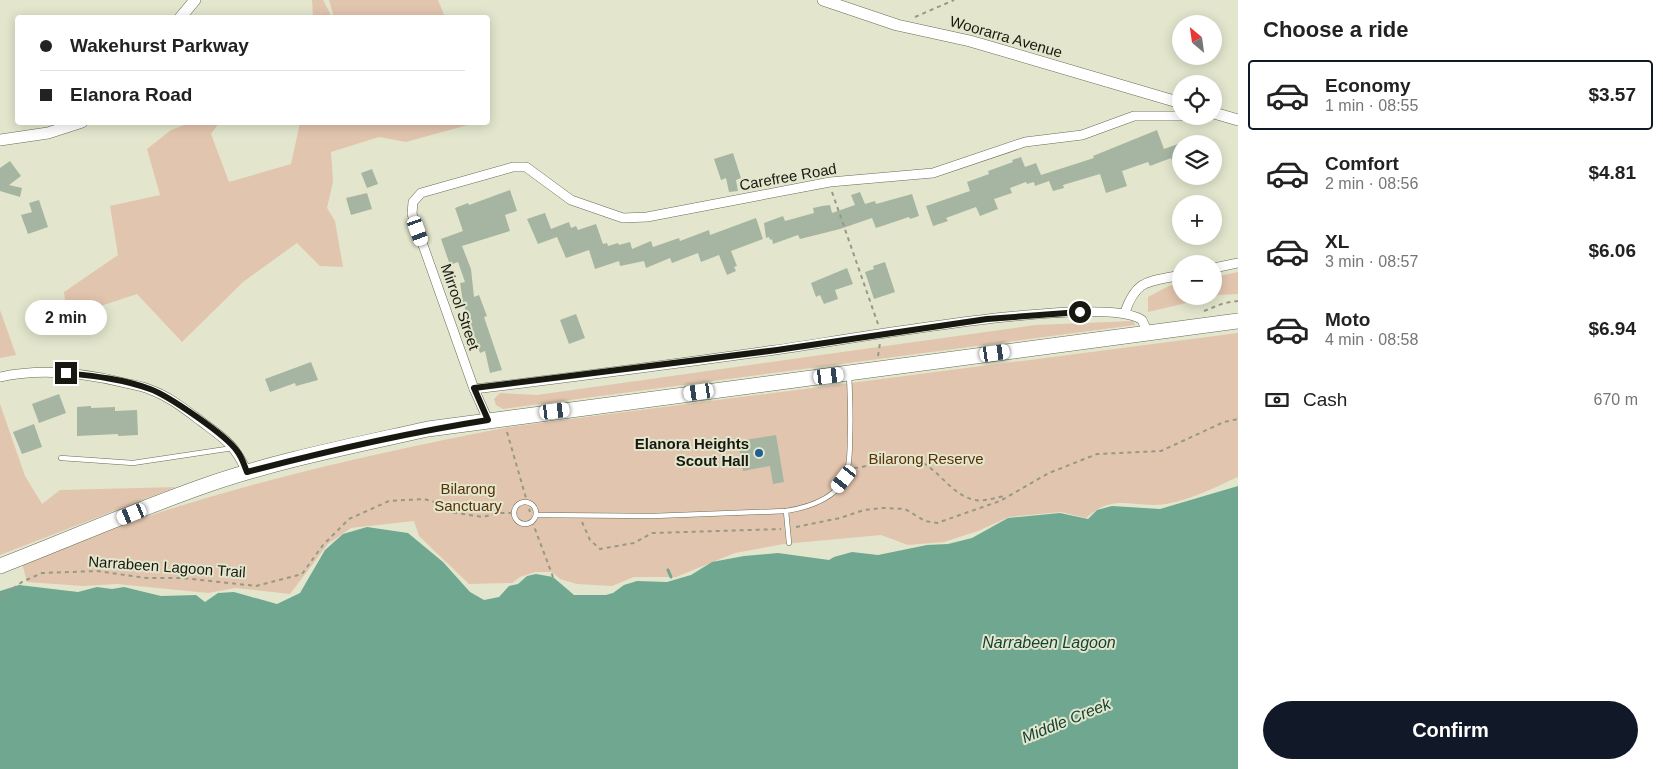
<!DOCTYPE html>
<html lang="en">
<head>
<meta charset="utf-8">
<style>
	:root { --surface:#fff; --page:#f6f6f6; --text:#222; --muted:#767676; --line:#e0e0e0; --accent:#111827 }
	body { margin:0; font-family:Arial,sans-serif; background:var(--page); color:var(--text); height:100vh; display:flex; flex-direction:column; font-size:19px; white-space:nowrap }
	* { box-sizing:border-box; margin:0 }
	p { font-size:16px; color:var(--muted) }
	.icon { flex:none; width:28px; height:28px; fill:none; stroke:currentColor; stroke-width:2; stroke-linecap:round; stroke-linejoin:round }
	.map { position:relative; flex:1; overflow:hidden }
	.panel { display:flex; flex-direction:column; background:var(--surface); width:425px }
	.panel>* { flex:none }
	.hud { position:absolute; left:15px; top:15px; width:475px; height:110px; border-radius:5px; box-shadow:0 2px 12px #0003; display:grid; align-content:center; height:110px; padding:0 25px; background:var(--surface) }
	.needle { width:32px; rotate:331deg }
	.buttons { position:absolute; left:1172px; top:15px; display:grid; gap:10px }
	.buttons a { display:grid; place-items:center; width:50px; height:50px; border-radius:50%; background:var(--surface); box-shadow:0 2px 12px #0003; font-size:25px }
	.end { position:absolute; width:22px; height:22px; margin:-11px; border:6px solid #17180f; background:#fff; box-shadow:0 0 0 2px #fff }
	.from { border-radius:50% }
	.bubble { position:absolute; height:35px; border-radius:18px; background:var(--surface); box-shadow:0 2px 12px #0003; font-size:16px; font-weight:700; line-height:35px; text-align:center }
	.car { position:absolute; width:15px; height:30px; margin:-15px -8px; border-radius:6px; box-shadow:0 0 4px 1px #0007; background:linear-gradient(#fff 24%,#345 0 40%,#fff 0 76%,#345 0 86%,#fff 0) }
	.hud b { display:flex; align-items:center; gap:18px; height:48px; font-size:19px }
	.hud b+b { border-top:1px solid var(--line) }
	.hud i { width:12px; height:12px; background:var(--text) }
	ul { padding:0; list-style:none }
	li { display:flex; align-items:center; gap:15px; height:70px; margin:0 10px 8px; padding:0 15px; border:2px solid transparent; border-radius:5px }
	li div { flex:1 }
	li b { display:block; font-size:19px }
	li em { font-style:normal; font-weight:700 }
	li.current { border-color:var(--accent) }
	li>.icon { width:45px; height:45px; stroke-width:1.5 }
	h2 { padding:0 25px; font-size:22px; line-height:60px }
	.pay { display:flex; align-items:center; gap:12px; height:55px; padding:0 25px; font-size:19px }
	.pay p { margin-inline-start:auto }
	.action { display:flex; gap:10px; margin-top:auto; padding:10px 25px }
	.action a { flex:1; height:58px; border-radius:30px; background:var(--accent); color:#fff; font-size:20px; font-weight:700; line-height:58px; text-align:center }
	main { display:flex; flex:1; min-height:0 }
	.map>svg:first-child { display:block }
	.green { fill:#e2c5ae }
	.water { fill:#6fa791 }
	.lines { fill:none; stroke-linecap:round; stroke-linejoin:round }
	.stream { stroke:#6fa791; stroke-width:3 }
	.building { fill:#a5b5a1 }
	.service-casing { stroke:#686b55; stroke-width:5.5 }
	.minor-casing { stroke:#686b55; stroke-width:10 }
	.tertiary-casing { stroke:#686b55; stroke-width:12 }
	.primary-casing { stroke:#686b55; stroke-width:16 }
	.path { stroke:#969986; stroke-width:2; stroke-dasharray:4 4; stroke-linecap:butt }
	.service { stroke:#fff; stroke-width:4.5 }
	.minor { stroke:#fff; stroke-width:9 }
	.tertiary { stroke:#fff; stroke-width:11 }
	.primary { stroke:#fff; stroke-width:15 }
	.route { stroke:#17180f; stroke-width:6 }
	.poi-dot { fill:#205f95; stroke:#e3e6cd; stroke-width:2 }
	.labels { text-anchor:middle; stroke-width:4; stroke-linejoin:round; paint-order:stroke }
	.street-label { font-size:15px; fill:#17180f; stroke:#e3e6cd }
	.poi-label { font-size:15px; font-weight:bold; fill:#17180f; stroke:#e3e6cd; text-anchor:end }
	.park-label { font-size:15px; fill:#593007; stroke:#e3e6cd }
	.water-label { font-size:16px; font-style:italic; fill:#134333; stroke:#e3e6cd }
</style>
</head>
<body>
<main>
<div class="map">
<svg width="1238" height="769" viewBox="0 0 1238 769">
	<rect width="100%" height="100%" fill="#e3e6cd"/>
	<g class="green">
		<polygon points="312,0 323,0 332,17 313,17"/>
		<polygon points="329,0 438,0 445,17 334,17"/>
		<polygon points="190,123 219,123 211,134 229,182 291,164 300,123 475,123 406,142 379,137 331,152 333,182 327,208 335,221 343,267 320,266 297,243 243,282 182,342 137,294 67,317 64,292 118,255 110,206 160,195 147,149 171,130"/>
		<polygon points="1238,272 1238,294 1220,295 1148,312 1148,297 1169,286 1181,283 1181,296 1214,296 1214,277"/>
		<polygon points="0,310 16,355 0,358"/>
		<polygon points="1133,321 1135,325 503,409 496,405 494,399 500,393 537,395 1035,325"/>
		<path d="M 1238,333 L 1238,477 C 1215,487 1191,500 1166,504 C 1132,509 1115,492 1086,518 L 1061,512 L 1009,517 L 978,531 L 944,542 L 908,545 L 881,535 L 784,544 L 735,553 L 676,577 L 634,577 L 612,586 L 577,584 L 560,579 L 552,572 L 535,572 L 520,577 L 512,583 L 469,584 L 419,536 L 414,521 L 351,528 L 328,544 L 290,594 L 235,588 L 208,593 L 117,584 L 83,586 L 27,582 L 22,563 C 61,548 100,532 139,519 C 260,479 384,451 509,427 Z"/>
		<polygon points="0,404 25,476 42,504 60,490 176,487 0,555"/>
	</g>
	<polygon class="water" points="1238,486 1238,769 0,769 0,591 19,585 78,592 97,587 112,589 124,587 161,596 196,595 205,602 218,593 234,592 277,604 300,593 325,550 343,534 367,527 408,533 443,562 470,592 484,600 499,597 509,586 518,584 527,576 536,574 553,577 574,595 606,595 613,593 624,585 637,581 667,582 691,575 712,562 744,556 778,553 829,560 834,557 852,552 878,555 927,545 948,544 972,538 1008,518 1060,513 1088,519 1097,510 1112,506 1160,509"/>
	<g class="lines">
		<polyline class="stream" points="668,570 671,577"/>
	</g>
	<g class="building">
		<polygon points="1157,130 1164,149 1181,143 1181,165 1174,167 1171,158 1150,166 1148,162 1122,171 1127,186 1106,193 1100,174 1063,185 1064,188 1053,191 1049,181 1035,186 1034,182 1027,184 1026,182 1010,188 1012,193 994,199 998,209 980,216 976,207 946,218 948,221 933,226 926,206 970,191 967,182 989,174 988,171 1013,162 1012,160 1021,157 1025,167 1036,163 1041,175 1094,158 1093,156"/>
		<polygon points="733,153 741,178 736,180 738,191 729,192 726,178 721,180 714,159"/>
		<polygon points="10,161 21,176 9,185 22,188 20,197 0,191 0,168"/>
		<polygon points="372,169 378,184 367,188 361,173"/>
		<polygon points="510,190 517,211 505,215 510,231 462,246 471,269 474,297 479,295 487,316 484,317 502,370 490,373 485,351 480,353 463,302 460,283 465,282 458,262 450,265 441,239 463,231 455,208 468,203 469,205"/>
		<polygon points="860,192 865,204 875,201 876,204 912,194 919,216 910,219 909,217 876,228 872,218 840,229 800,239 798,235 773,244 772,239 770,240 769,237 766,238 764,223 783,216 785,221 814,213 813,208 822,206 830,205 832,213 855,205 851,195"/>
		<polygon points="367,193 372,209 351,215 346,198"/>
		<polygon points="39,200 48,227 28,234 21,215 32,212 29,203"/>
		<polygon points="545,213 551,229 569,222 571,228 576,226 578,230 596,224 603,244 607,243 608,246 618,243 619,245 630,242 632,249 651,241 653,247 679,238 680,241 709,230 710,235 756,218 763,239 731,251 737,266 734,267 736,271 727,275 719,255 701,262 698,253 672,263 670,258 646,268 644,261 620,266 619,261 595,269 589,250 566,258 557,237 538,244 527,219"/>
		<polygon points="885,262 895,292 874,299 865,272 874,269 873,266"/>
		<polygon points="847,268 853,284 835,290 838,299 824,304 820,295 816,297 811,283"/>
		<polygon points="576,314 585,338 569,344 560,320"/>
		<polygon points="311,362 318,380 296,386 295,383 270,392 265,379"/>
		<polygon points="59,394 66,413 39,423 32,404"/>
		<polygon points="91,406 91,408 115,407 115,411 137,410 138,435 118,436 118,434 77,436 77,407"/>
		<polygon points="34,424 42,447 22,454 13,432"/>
		<polygon points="776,435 784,482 773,484 770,466 743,471 738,441"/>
	</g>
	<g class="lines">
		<defs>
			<g id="service">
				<polyline points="61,458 133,463 233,448"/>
				<circle cx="525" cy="513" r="11"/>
				<polyline points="786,511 789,543"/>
				<path d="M 536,515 L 653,516 L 786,511 C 811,507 844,496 848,467 C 850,457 850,447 850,436 C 851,416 850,395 849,374"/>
			</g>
			<g id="minor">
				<polyline points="1214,268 1238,263"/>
				<path d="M 1125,312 C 1137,278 1149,282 1181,275"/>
				<path d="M 0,377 C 41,368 85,373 125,383 C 133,385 143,386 151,390 C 170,397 186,410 202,422 C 226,440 234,444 247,472"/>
				<path d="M 474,389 C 575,377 675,364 775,350 C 835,342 1104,292 1142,320 L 1148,333"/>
				<polyline points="488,420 474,389 412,214 413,202 421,193 513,167 526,167 571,200 623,218 647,217 830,182 933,173 1025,142 1082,135 1134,116 1181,116"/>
			</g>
			<g id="tertiary">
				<polyline points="823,0 897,25 970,41 1181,103"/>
				<polyline points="180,18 195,0"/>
				<polyline points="1214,113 1238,120"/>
				<polyline points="0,140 48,133 82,122"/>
			</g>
			<path id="primary" d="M 0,566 C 67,540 133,511 201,487 C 274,461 352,446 428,429 L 1238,321"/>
		</defs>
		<use href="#service" class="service-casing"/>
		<use href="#minor" class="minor-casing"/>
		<use href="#tertiary" class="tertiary-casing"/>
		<use href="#primary" class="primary-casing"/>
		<g class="path">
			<polyline points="915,17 954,0"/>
			<polyline points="832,192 878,324"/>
			<polyline points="1204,311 1224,303 1238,301"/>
			<polyline points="878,356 880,343"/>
			<polyline points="507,432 530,512"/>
			<path d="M 854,468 C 874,467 891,453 911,458 C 937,464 949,495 975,500 C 984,502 997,497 1006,496"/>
			<polyline points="532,521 553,577"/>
			<polyline points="582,522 590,540 600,549 634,543 652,533 781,529"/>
			<polyline points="796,527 840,518 864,510 883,508 905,509 925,521 937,523 1000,501 1049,473 1097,454 1161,451 1224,422 1238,419"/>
			<polyline points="0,598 22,582 42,573 97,571 146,578 183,578 256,586 302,574 323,545 349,519 389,501 424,499 438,503 450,512 483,517 498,513 514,513"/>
		</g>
		<use href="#service" class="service"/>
		<use href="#minor" class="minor"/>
		<use href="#tertiary" class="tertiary"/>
		<use href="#primary" class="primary"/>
	</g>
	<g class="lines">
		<path class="route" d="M 66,373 C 94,376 123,379 150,389 C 169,396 226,435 237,451 C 242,457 244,465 247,472 C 327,451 406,433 488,420 L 474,388 L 777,350 L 987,319 L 1080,312"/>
	</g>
	<circle class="poi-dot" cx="759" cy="453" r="5"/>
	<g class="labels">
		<g class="street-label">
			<text transform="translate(1006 37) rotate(16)" y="5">Woorarra Avenue</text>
			<text transform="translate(788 177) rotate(-10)" y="5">Carefree Road</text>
			<text transform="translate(460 307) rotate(71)" y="5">Mirrool Street</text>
			<text transform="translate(167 567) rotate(4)" y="5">Narrabeen Lagoon Trail</text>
		</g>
		<g class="poi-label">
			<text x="749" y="449">Elanora Heights<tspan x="749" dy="17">Scout Hall</tspan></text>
		</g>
		<g class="park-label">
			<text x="926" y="464">Bilarong Reserve</text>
			<text x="468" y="494">Bilarong<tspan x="468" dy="17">Sanctuary</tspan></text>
		</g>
		<g class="water-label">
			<text x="1049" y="648">Narrabeen Lagoon</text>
			<text transform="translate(1066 720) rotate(-22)" y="6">Middle Creek</text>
		</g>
	</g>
</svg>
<div class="buttons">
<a><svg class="needle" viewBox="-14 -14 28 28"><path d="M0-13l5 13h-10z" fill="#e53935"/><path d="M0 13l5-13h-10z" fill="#767676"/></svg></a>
<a><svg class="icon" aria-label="locate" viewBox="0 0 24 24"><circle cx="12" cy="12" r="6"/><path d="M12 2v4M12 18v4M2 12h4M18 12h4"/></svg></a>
<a><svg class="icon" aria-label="layers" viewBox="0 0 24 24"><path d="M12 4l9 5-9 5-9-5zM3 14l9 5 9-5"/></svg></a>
<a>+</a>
<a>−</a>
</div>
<i class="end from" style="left:1080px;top:312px"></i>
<i class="end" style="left:66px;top:373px"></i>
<div class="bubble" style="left:25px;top:300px;width:82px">2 min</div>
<i class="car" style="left:418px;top:231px;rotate:160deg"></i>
<i class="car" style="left:995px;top:353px;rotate:82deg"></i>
<i class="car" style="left:829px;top:376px;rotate:83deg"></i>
<i class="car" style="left:699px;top:392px;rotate:262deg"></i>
<i class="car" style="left:555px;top:411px;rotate:83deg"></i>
<i class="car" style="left:844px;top:479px;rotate:218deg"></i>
<i class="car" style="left:132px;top:514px;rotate:248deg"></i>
<div class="hud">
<b><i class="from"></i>Wakehurst Parkway</b>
<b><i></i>Elanora Road</b>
</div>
</div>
<section class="panel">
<h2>Choose a ride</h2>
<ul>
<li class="current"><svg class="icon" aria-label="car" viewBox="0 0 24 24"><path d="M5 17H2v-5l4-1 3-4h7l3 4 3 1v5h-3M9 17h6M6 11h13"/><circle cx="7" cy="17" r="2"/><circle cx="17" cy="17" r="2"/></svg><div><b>Economy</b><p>1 min · 08:55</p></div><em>$3.57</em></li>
<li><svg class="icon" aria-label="car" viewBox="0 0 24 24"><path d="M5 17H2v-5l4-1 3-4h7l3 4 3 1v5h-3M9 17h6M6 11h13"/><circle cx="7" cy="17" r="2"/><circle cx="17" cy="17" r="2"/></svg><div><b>Comfort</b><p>2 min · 08:56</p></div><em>$4.81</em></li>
<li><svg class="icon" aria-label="car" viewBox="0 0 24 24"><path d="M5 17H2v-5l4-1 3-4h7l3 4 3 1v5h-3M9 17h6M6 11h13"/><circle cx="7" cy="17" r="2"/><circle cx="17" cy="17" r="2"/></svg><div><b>XL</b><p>3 min · 08:57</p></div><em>$6.06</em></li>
<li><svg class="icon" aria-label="car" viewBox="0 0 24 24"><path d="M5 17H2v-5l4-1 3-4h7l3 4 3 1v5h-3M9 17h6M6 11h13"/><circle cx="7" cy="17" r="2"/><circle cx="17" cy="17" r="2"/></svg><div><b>Moto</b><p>4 min · 08:58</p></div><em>$6.94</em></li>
</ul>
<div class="pay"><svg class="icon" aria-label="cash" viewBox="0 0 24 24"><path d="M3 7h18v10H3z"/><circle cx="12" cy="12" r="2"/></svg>Cash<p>670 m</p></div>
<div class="action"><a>Confirm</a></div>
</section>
</main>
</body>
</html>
